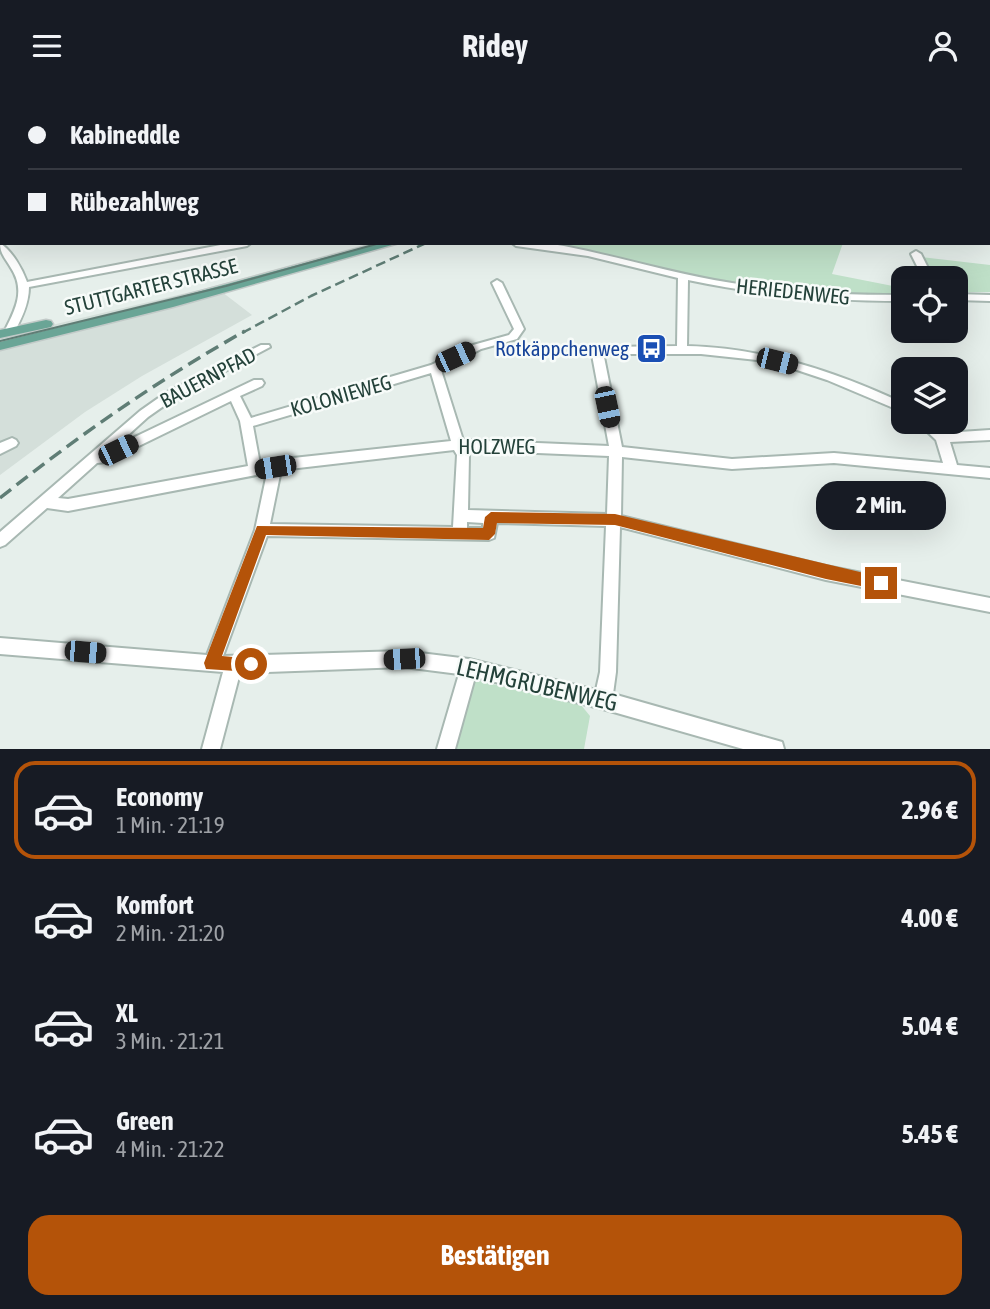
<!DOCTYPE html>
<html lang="de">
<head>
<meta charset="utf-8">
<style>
	:root { --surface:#171b24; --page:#20242c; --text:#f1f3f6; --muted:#9ea1a6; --line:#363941; --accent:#b45309 }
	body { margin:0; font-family:"Asap Condensed",sans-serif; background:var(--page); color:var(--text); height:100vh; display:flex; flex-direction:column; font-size:26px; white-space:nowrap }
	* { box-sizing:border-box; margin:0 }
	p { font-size:23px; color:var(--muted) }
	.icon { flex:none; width:38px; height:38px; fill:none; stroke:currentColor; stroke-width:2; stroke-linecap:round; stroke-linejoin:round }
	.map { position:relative; height:658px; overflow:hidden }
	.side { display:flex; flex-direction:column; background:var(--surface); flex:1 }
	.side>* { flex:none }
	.hud { position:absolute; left:0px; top:0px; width:990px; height:154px; box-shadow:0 7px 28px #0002; display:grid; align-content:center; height:154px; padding:0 28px; background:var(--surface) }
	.tools { position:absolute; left:891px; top:175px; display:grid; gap:14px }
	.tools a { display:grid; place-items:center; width:77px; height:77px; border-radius:14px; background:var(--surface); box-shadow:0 7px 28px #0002; font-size:35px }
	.end { position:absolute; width:32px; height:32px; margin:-16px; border:9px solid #b45309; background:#fff; box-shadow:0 0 0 4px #fff }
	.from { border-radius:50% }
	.bubble { position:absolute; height:49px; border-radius:21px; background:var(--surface); box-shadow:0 7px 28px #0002; font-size:23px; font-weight:700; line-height:49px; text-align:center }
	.car { position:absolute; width:21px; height:42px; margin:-21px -10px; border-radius:9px; box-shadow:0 0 5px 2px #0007; background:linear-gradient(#222 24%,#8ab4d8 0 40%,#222 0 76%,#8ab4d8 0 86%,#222 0) }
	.hud b { display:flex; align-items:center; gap:24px; height:66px; font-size:26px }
	.hud b+b { border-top:2px solid var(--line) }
	.hud i { width:18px; height:18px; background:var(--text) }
	ul { padding:12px 0 0; list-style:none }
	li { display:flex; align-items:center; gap:21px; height:98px; margin:0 14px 10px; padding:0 14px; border:4px solid transparent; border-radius:21px }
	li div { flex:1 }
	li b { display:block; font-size:26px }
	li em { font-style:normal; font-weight:700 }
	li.selected { border-color:var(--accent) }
	li>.icon { width:63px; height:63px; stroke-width:1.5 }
	.button { display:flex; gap:14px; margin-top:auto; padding:14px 28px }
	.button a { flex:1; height:80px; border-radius:21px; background:var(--accent); color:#fff; font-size:28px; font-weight:700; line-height:80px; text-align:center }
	header { display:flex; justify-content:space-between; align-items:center; height:91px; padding:0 28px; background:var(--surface); font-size:32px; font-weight:700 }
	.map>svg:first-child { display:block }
	.built { fill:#d4dfda }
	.green { fill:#bfe0c8 }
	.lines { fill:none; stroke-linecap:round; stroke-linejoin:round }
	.stream { stroke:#8ec9d4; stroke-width:2 }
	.minor-casing { stroke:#a8b8b2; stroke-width:4 }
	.major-casing { stroke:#c2cac8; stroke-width:3 }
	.minor { fill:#fff; fill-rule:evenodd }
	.major { fill:#6aa596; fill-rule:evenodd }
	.tram { stroke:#5f7d75; stroke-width:2 }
	.rail-far2 { stroke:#5f7d75; stroke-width:2; stroke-dasharray:8 4.5; stroke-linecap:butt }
	.rail-far1 { stroke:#5f7d75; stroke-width:2.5; stroke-dasharray:10 5; stroke-linecap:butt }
	.rail { stroke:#5f7d75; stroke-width:3.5; stroke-dasharray:14 7; stroke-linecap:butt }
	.route { fill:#b45309 }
	.labels { text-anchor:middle; stroke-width:5; stroke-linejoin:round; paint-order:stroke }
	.street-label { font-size:21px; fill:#24423a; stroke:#f7fbf9 }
	.transit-label { font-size:21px; fill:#164399; stroke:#f7fbf9; text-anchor:end }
	.near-street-label { font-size:24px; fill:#24423a; stroke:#f7fbf9 }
</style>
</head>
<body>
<header><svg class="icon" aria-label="menu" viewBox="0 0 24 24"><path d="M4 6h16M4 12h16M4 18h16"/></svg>Ridey<svg class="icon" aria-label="person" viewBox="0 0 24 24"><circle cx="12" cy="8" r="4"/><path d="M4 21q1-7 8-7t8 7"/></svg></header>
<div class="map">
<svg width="990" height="658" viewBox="0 0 990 658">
	<rect width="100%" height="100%" fill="#e6efeb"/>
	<g class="built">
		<polygon points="371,152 383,152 368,159 25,243 31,239 203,198"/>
		<polygon points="222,201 252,224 142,285 85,321 0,384 0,256"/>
	</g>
	<g class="green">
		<polygon points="549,152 843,152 832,183 903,197 903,205 858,205 753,197"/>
		<polygon points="921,166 990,174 990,201 956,201 956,187 936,187"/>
		<polygon points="480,590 581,614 590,625 584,658 454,658 471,591"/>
	</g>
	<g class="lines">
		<polyline class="stream" points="582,2 586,0"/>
		<defs>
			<g id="minor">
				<rect x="24" y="0" width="6" height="2"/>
				<polygon points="101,0 111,0 98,2"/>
				<polygon points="377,0 383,0 385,2 378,2"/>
				<polygon points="2,24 2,29 0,29 0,25"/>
				<rect x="0" y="42" width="2" height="4"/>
				<rect x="0" y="76" width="2" height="4"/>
				<rect x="0" y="114" width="2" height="4"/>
				<path d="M 0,152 C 12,160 22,177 27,191 L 231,152 L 251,152 L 247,155 L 29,196 C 29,213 21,229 13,243 L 9,244 L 4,241 C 15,219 26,200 11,177 C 6,168 0,163 0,152 Z"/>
				<path d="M 512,152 L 545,152 L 564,155 C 620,166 675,183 732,192 C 789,202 846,204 903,204 L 903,210 C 830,210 759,204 688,189 L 687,255 C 764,257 834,280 903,312 L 903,321 L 827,289 L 791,277 L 757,269 L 701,263 L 609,263 L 604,266 L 622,356 L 732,368 L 834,362 L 943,372 L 936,349 L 917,331 L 931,331 L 945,342 L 990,339 L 990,349 L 950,351 L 957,374 L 990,377 L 990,387 L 834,372 L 732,378 L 622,366 L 621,425 L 826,475 L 990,507 L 990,521 L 826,489 L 620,436 L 616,581 L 613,603 L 775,649 L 782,651 L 784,658 L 743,658 L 603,618 L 475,586 L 455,658 L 437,658 L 459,583 L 404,576 L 240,582 L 220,658 L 202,658 L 223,581 L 0,563 L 0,547 L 207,564 L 255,439 L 267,382 L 68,420 L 47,417 L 5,454 L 0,456 L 0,441 L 140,320 L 167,301 L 261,254 L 269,254 L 270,256 L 175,307 L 148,326 L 116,355 L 254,289 L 262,289 L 264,292 L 262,295 L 240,305 L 251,327 L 431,274 L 473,254 L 509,244 L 514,238 L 492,192 L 497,189 L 502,192 L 524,238 L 517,248 L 481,258 L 441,279 L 463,349 L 609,355 L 592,264 L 607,256 L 677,255 L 678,187 L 588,165 L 516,155 ZM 431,282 L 451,350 L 293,367 L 260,373 L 253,335 ZM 231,310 L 240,330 L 248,375 L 68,408 L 58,407 L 97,372 L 106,371 ZM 454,359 L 457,364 L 453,436 L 270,433 L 281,379 ZM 467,359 L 609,365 L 607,423 L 468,419 L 469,364 ZM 467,431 L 483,432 L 483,437 L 467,437 ZM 497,432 L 606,435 L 600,581 L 596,599 L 469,568 L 404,560 L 223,565 L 267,445 L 489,449 L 494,447 Z"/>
				<polygon points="916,160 921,163 933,187 923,187 911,163"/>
				<polygon points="956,203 990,204 990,210 956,209"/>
				<polygon points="12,347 16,349 18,352 16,355 0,363 0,352"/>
			</g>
			<g id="major">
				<polygon points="500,0 508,0 499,2"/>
				<polygon points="732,0 742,0 730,2"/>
				<polygon points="379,152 399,152 173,216 0,259 0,251 164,210"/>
				<polygon points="46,229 51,230 53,233 51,236 0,247 0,239"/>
			</g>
		</defs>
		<use href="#minor" class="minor-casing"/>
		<use href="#major" class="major-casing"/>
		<use href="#minor" class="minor"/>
		<use href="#major" class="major"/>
		<polyline class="tram" points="0,250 226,195 380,152"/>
		<polyline class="rail-far2" points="782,2 787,0"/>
		<polyline class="rail-far1" points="242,242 311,205 426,152"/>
		<path class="rail" d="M 0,407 C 78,345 158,289 245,240"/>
	</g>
	<polygon class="route" points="491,421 615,423 881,486 888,492 881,499 826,488 615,434 497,432 495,443 489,449 266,444 222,565 256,568 259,573 256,579 251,581 206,578 204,572 257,435 483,437 485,426"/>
	<defs>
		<symbol id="bus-square" viewBox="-11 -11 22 22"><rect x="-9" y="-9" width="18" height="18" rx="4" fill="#1a4fb4" stroke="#f7fbf9"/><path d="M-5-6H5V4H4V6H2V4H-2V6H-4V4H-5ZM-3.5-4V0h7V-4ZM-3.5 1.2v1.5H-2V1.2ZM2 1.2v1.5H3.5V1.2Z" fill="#fff"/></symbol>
	</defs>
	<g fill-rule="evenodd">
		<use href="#bus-square" x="634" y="240" width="35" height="35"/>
	</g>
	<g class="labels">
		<g class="street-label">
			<text transform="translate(151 196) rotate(-14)" y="7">STUTTGARTER STRASSE</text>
			<text transform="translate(793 201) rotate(6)" y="7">HERIEDENWEG</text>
			<text transform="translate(208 287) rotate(-28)" y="7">BAUERNPFAD</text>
			<text transform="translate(341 305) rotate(-16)" y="7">KOLONIEWEG</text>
			<text x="497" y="363">HOLZWEG</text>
		</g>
		<g class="transit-label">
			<text x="629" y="265">Rotkäppchenweg</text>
		</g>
		<g class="near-street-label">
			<text transform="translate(537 594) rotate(13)" y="8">LEHMGRUBENWEG</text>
		</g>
	</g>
</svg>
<div class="tools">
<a><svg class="icon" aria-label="locate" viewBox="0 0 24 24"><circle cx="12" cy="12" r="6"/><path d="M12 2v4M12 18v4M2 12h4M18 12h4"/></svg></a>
<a><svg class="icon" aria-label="layers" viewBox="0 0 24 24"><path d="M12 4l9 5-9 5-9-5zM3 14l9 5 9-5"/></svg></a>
</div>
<i class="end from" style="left:251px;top:573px"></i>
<i class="end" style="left:881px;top:492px"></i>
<div class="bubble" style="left:816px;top:390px;width:130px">2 Min.</div>
<i class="car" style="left:455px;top:266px;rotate:65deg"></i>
<i class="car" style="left:777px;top:270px;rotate:104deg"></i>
<i class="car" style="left:607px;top:316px;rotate:168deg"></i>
<i class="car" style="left:118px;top:359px;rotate:64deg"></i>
<i class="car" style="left:275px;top:376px;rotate:261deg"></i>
<i class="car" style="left:85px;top:561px;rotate:95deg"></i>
<i class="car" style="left:404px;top:568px;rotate:267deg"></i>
<div class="hud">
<b><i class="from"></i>Kabineddle</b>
<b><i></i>Rübezahlweg</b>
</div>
</div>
<section class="side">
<ul>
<li class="selected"><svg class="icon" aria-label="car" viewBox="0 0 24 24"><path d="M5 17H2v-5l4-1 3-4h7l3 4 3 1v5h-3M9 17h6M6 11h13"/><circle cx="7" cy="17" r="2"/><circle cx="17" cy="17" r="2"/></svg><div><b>Economy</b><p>1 Min. · 21:19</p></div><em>2.96 €</em></li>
<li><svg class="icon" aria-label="car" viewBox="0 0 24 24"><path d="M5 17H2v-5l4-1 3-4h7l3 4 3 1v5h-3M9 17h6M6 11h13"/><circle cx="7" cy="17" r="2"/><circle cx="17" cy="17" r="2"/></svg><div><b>Komfort</b><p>2 Min. · 21:20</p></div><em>4.00 €</em></li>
<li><svg class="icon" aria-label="car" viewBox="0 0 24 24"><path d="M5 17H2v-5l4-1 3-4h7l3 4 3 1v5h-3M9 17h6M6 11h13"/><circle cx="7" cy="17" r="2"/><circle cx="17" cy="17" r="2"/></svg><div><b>XL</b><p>3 Min. · 21:21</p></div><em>5.04 €</em></li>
<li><svg class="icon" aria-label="car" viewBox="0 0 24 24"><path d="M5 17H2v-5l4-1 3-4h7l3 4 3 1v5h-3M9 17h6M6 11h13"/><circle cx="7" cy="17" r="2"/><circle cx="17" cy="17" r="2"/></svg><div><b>Green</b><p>4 Min. · 21:22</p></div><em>5.45 €</em></li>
</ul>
<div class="button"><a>Bestätigen</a></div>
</section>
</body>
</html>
